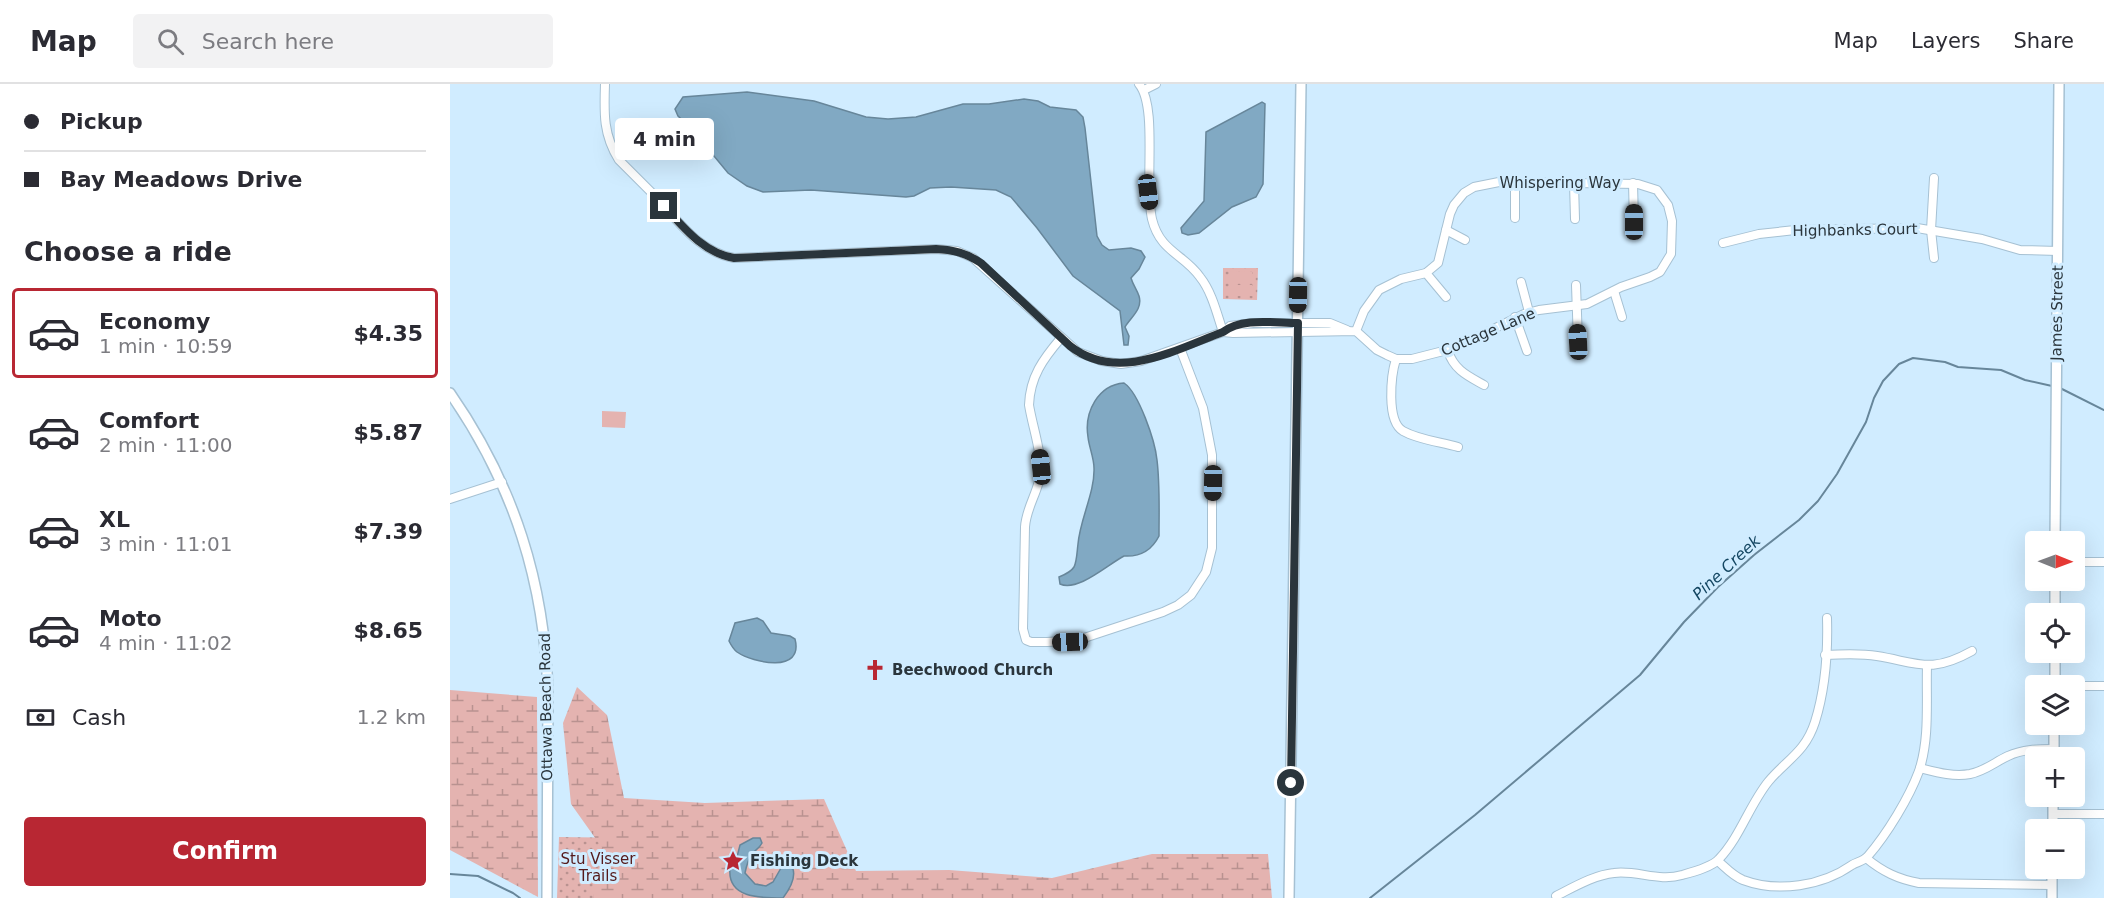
<!DOCTYPE html>
<html lang="en">
<head>
<meta charset="utf-8">
<style>
	:root { --surface:#fff; --page:#f2f2f3; --text:#2b2b33; --muted:#7c7c81; --line:#e1e1e2; --accent:#b82733 }
	body { margin:0; font-family:"DejaVu Sans",sans-serif; background:var(--page); color:var(--text); height:100vh; display:flex; flex-direction:column; font-size:22px; white-space:nowrap }
	* { box-sizing:border-box; margin:0 }
	p { font-size:20px; color:var(--muted) }
	.icon { flex:none; width:33px; height:33px; fill:none; stroke:currentColor; stroke-width:2; stroke-linecap:round; stroke-linejoin:round }
	.map { position:relative; flex:1; overflow:hidden }
	.sheet { display:flex; flex-direction:column; background:var(--surface); width:450px }
	.sheet>* { flex:none }
	.banner { display:grid; align-content:center; height:132px; padding:0 24px; background:var(--surface) }
	.needle { width:39px; rotate:91deg }
	.tools { position:absolute; left:1575px; top:447px; display:grid; gap:12px }
	.tools a { display:grid; place-items:center; width:60px; height:60px; border-radius:6px; background:var(--surface); box-shadow:0 6px 24px #0002; font-size:30px }
	.end { position:absolute; width:27px; height:27px; margin:-14px; border:8px solid #2a353c; background:#fff; box-shadow:0 0 0 3px #fff }
	.from { border-radius:50% }
	.bubble { position:absolute; height:42px; border-radius:6px; background:var(--surface); box-shadow:0 6px 24px #0002; font-size:20px; font-weight:800; line-height:42px; text-align:center }
	.car { position:absolute; width:18px; height:36px; margin:-18px -9px; border-radius:8px; box-shadow:0 0 4px 2px #0007; background:linear-gradient(#222 24%,#8ab4d8 0 40%,#222 0 76%,#8ab4d8 0 86%,#222 0) }
	.banner b { display:flex; align-items:center; gap:21px; height:57px; font-size:22px }
	.banner b+b { border-top:2px solid var(--line) }
	.banner i { width:15px; height:15px; background:var(--text) }
	ul { padding:0; list-style:none }
	li { display:flex; align-items:center; gap:18px; height:90px; margin:0 12px 9px; padding:0 12px; border:3px solid transparent; border-radius:6px }
	li div { flex:1 }
	li b { display:block; font-size:22px }
	li em { font-style:normal; font-weight:800 }
	li.current { border-color:var(--accent) }
	li>.icon { width:54px; height:54px; stroke-width:1.5 }
	h2 { padding:0 24px; font-size:27px; line-height:72px }
	.pay { display:flex; align-items:center; gap:15px; height:66px; padding:0 24px; font-size:22px }
	.pay p { margin-inline-start:auto }
	.button { display:flex; gap:12px; margin-top:auto; padding:12px 24px }
	.button a { flex:1; height:69px; border-radius:6px; background:var(--accent); color:#fff; font-size:24px; font-weight:800; line-height:69px; text-align:center }
	header { display:flex; align-items:center; gap:36px; box-sizing:border-box; height:84px; padding:0 30px; background:var(--surface); border-bottom:2px solid var(--line) }
	header strong { font-size:28px }
	nav { display:flex; gap:33px; margin-inline-start:auto; font-size:21px }
	.search { width:420px; height:54px; background:var(--page); display:flex; align-items:center; gap:15px; box-sizing:border-box; padding:0 21px; border-radius:6px; color:var(--muted); font-size:22px }
	main { display:flex; flex:1; min-height:0 }
	.map>svg:first-child { display:block }
	.green { fill:url(#green-dots) }
	.wetland { fill:url(#wetland-marsh) }
	.pitch { fill:#e4b3b0 }
	.water { fill:#81a9c3; stroke:#67869a; stroke-width:1.5 }
	.lines { fill:none; stroke-linecap:round; stroke-linejoin:round }
	.stream { stroke:#67869a; stroke-width:2 }
	.minor-casing { stroke:#a6c1d3; stroke-width:10 }
	.tertiary-casing { stroke:#a6c1d3; stroke-width:12 }
	.minor { stroke:#fff; stroke-width:8 }
	.tertiary { stroke:#fff; stroke-width:9 }
	.route { stroke:#2a353c; stroke-width:8 }
	.labels { text-anchor:middle; stroke-width:6; stroke-linejoin:round; paint-order:stroke }
	.street-label { font-size:15px; fill:#2a353c; stroke:#d0ecff }
	.poi-label { font-size:15px; font-weight:bold; fill:#2a353c; stroke:#d0ecff; text-anchor:start }
	.park-label { font-size:15px; fill:#551a1b; stroke:#d0ecff }
	.water-label { font-size:16px; font-style:italic; fill:#144662; stroke:#d0ecff }
</style>
</head>
<body>
<header>
<strong>Map</strong>
<div class="search"><svg class="icon" aria-label="search" viewBox="0 0 24 24"><circle cx="10" cy="10" r="6"/><path d="M15 15l6 6"/></svg>Search here</div>
<nav><a>Map</a><a>Layers</a><a>Share</a></nav>
</header>
<main>
<section class="sheet">
<div class="banner">
<b><i class="from"></i>Pickup</b>
<b><i></i>Bay Meadows Drive</b>
</div>
<h2>Choose a ride</h2>
<ul>
<li class="current"><svg class="icon" aria-label="car" viewBox="0 0 24 24"><path d="M5 17H2v-5l4-1 3-4h7l3 4 3 1v5h-3M9 17h6M6 11h13"/><circle cx="7" cy="17" r="2"/><circle cx="17" cy="17" r="2"/></svg><div><b>Economy</b><p>1 min · 10:59</p></div><em>$4.35</em></li>
<li><svg class="icon" aria-label="car" viewBox="0 0 24 24"><path d="M5 17H2v-5l4-1 3-4h7l3 4 3 1v5h-3M9 17h6M6 11h13"/><circle cx="7" cy="17" r="2"/><circle cx="17" cy="17" r="2"/></svg><div><b>Comfort</b><p>2 min · 11:00</p></div><em>$5.87</em></li>
<li><svg class="icon" aria-label="car" viewBox="0 0 24 24"><path d="M5 17H2v-5l4-1 3-4h7l3 4 3 1v5h-3M9 17h6M6 11h13"/><circle cx="7" cy="17" r="2"/><circle cx="17" cy="17" r="2"/></svg><div><b>XL</b><p>3 min · 11:01</p></div><em>$7.39</em></li>
<li><svg class="icon" aria-label="car" viewBox="0 0 24 24"><path d="M5 17H2v-5l4-1 3-4h7l3 4 3 1v5h-3M9 17h6M6 11h13"/><circle cx="7" cy="17" r="2"/><circle cx="17" cy="17" r="2"/></svg><div><b>Moto</b><p>4 min · 11:02</p></div><em>$8.65</em></li>
</ul>
<div class="pay"><svg class="icon" aria-label="cash" viewBox="0 0 24 24"><path d="M3 7h18v10H3z"/><circle cx="12" cy="12" r="2"/></svg>Cash<p>1.2 km</p></div>
<div class="button"><a>Confirm</a></div>
</section>
<div class="map">
<svg width="1654" height="814" viewBox="0 0 1654 814">
	<defs>
		<pattern id="green-dots" width="8" height="8" patternUnits="userSpaceOnUse" patternTransform="scale(1.5)"><rect width="8" height="8" fill="#e4b3b0"/><path d="M2 2h.1M6 6h.1" fill="none" stroke="#b99290" stroke-width="1.8" stroke-linecap="round"/></pattern>
		<pattern id="wetland-marsh" width="20" height="14" patternUnits="userSpaceOnUse" patternTransform="scale(1.5)"><rect width="20" height="14" fill="#e4b3b0"/><path d="M1 5h8M5 5V1M11 12h8M15 12V8" fill="none" stroke="#b99290"/></pattern>
	</defs>
	<rect width="100%" height="100%" fill="#d0ecff"/>
	<g class="green">
		<polygon points="773,184 808,184 807,216 773,215"/>
		<polygon points="109,753 266,755 267,814 107,814"/>
	</g>
	<g class="wetland">
		<polygon points="127,603 157,631 174,714 255,719 374,715 406,787 499,786 602,794 702,770 818,770 822,814 143,814 153,765 121,720 113,639"/>
		<polygon points="0,606 87,613 88,813 0,766"/>
	</g>
	<g class="pitch">
		<polygon points="779,187 802,188 802,198 779,198"/>
		<rect x="779" y="201" width="23" height="11"/>
		<polygon points="152,327 176,328 175,344 152,343"/>
	</g>
	<g class="water">
		<path d="M 297,8 L 364,17 L 416,33 L 438,35 L 466,33 L 513,20 L 539,20 L 574,15 L 588,17 L 600,23 L 626,26 L 633,33 L 635,44 L 647,152 L 652,161 L 659,166 L 681,164 L 691,167 L 695,173 L 689,185 L 681,194 C 683,201 687,206 689,212 C 693,225 681,233 675,243 L 679,252 L 678,261 L 674,261 L 670,227 L 623,192 L 587,144 L 561,113 L 546,106 L 501,103 L 480,104 L 464,112 L 456,113 L 361,106 L 313,108 L 297,102 L 278,89 L 240,43 L 228,32 L 225,25 L 233,13 Z"/>
		<polygon points="812,18 815,20 813,100 806,113 782,123 749,149 738,151 732,149 731,144 754,117 756,48"/>
		<path d="M 674,299 C 689,309 705,357 707,376 C 710,401 709,427 709,452 C 702,466 690,473 674,472 C 657,481 628,508 610,500 L 609,493 C 614,491 621,488 624,483 C 627,477 627,467 628,460 C 630,435 645,408 644,384 C 644,374 639,363 638,353 C 634,328 648,301 674,299 Z"/>
		<path d="M 307,534 L 313,537 L 321,549 L 340,552 L 345,555 C 354,590 303,579 287,568 C 283,565 281,561 279,557 L 285,539 Z"/>
		<path d="M 303,754 L 310,754 L 312,759 C 309,765 305,766 302,770 C 299,774 296,784 295,789 L 305,800 L 316,802 L 323,798 L 331,784 L 336,782 L 343,785 C 346,795 339,806 333,814 C 309,814 277,814 280,784 L 286,777 L 290,761 Z"/>
	</g>
	<g class="lines">
		<g class="stream">
			<polyline points="1608,303 1654,326"/>
			<polyline points="0,790 28,792 63,809 70,814"/>
			<polyline points="920,814 1025,731 1190,591 1234,538 1268,503 1304,471 1349,436 1368,417 1387,390 1416,338 1424,314 1433,297 1449,280 1463,274 1495,278 1508,283 1551,286 1575,296 1602,302"/>
		</g>
		<defs>
			<g id="minor">
				<path d="M 155,0 C 154,29 153,51 169,76 C 180,87 191,98 202,109 C 226,134 248,168 284,174 L 486,165 L 507,167 L 523,174 L 628,268 L 652,277 L 671,280 L 691,277 L 773,248 L 780,242 L 803,239 L 880,239 L 897,246"/>
				<path d="M 689,0 C 708,23 694,100 702,135 C 710,168 734,170 750,193 C 762,208 767,230 773,248"/>
				<polyline points="694,6 706,0"/>
				<polyline points="1124,99 1125,135"/>
				<polyline points="1183,99 1184,138"/>
				<polyline points="1065,134 1065,98"/>
				<polyline points="996,146 1015,156"/>
				<polyline points="1273,159 1309,150 1345,146 1467,144 1532,155 1570,166 1608,167"/>
				<polyline points="1484,174 1481,146 1484,94"/>
				<polyline points="976,189 996,213"/>
				<polyline points="1071,198 1079,228"/>
				<polyline points="1126,201 1128,258"/>
				<polyline points="1164,207 1172,233"/>
				<polyline points="1065,233 1077,267"/>
				<polyline points="773,248 783,249 906,247 927,266 937,271 946,275 962,275 1005,264 1074,230 1089,226 1137,220 1171,203 1200,193 1210,188 1221,170 1222,137 1218,121 1207,106 1188,100 1049,98 1024,103 1014,109 1004,121 1000,130 988,179 976,189 951,195 929,206 914,227 906,247"/>
				<path d="M 611,254 C 593,275 580,293 579,321 C 583,346 594,372 589,397 C 585,413 576,426 575,443 L 573,545 L 576,556 L 581,558 L 597,558 L 628,556 L 713,528 L 728,521 L 741,511 L 756,488 L 762,464 L 762,371 L 753,324 L 730,264"/>
				<path d="M 998,267 C 1004,286 1018,292 1034,301"/>
				<path d="M 946,275 C 941,291 936,337 953,347 C 969,356 991,358 1008,363"/>
				<polyline points="0,415 52,398"/>
				<polyline points="1624,478 1654,478"/>
				<path d="M 1375,571 C 1392,570 1410,569 1427,572 C 1469,579 1481,590 1522,567"/>
				<polyline points="1624,602 1654,602"/>
				<path d="M 1470,684 C 1486,688 1503,693 1520,690 C 1535,687 1545,678 1558,672 C 1573,665 1588,665 1604,665"/>
				<polyline points="1603,730 1654,730"/>
				<path d="M 1416,774 C 1433,788 1448,795 1469,799 L 1602,801"/>
				<path d="M 1268,777 C 1276,784 1283,792 1293,796 C 1328,809 1372,802 1402,781 C 1407,778 1414,777 1418,772 C 1437,750 1459,714 1469,687 C 1480,654 1476,616 1477,582"/>
				<path d="M 1106,812 C 1124,803 1144,791 1164,789 C 1187,786 1209,798 1232,791 C 1243,788 1262,783 1269,775 C 1290,753 1299,722 1318,698 C 1336,676 1355,669 1365,638 C 1375,606 1378,568 1377,534"/>
			</g>
			<g id="tertiary">
				<path d="M 0,309 C 64,401 95,499 98,611 L 97,814"/>
				<polyline points="1605,458 1609,0"/>
				<polyline points="1605,496 1605,530"/>
				<polyline points="1605,568 1605,602"/>
				<polyline points="1604,674 1604,640"/>
				<polyline points="1603,746 1603,712"/>
				<polyline points="839,814 851,0"/>
				<polyline points="1602,814 1602,784"/>
			</g>
		</defs>
		<use href="#minor" class="minor-casing"/>
		<use href="#tertiary" class="tertiary-casing"/>
		<use href="#minor" class="minor"/>
		<use href="#tertiary" class="tertiary"/>
	</g>
	<g class="lines">
		<path class="route" d="M 214,122 C 234,144 254,169 284,174 L 486,165 C 504,166 516,169 531,179 L 620,262 C 667,299 725,266 773,248 C 792,233 824,239 848,239 L 841,699"/>
	</g>
	<defs>
		<symbol id="church-bare" viewBox="-9 -9 18 18"><path d="M-1.2-6h2.4v3.5h3.3v2.4h-3.3V6h-2.4V-.1h-3.3v-2.4h3.3Z" fill="#b82733" stroke="#d0ecff" stroke-width="2.5" paint-order="stroke"/></symbol>
		<symbol id="sight-bare" viewBox="-9 -9 18 18"><path d="M0-6L1.8-2.2L6-1.7L2.9 1.2L3.7 5.4L0 3.3L-3.7 5.4L-2.9 1.2L-6-1.7L-1.8-2.2Z" fill="#b82733" stroke="#d0ecff" stroke-width="2.5" paint-order="stroke"/></symbol>
	</defs>
	<g fill-rule="evenodd">
		<use href="#church-bare" x="410" y="571" width="30" height="30"/>
		<use href="#sight-bare" x="268" y="762" width="30" height="30"/>
	</g>
	<g class="labels">
		<g class="street-label">
			<text x="1110" y="104">Whispering Way</text>
			<text transform="translate(1405 146) rotate(-1)" y="5">Highbanks Court</text>
			<text transform="translate(1607 229) rotate(-89)" y="5">James Street</text>
			<text transform="translate(1038 248) rotate(-23)" y="5">Cottage Lane</text>
			<text transform="translate(96 623) rotate(-91)" y="5">Ottawa Beach Road</text>
		</g>
		<g class="poi-label">
			<text x="442" y="591">Beechwood Church</text>
			<text x="300" y="782">Fishing Deck</text>
		</g>
		<g class="park-label">
			<text x="148" y="780">Stu Visser<tspan x="148" dy="17">Trails</tspan></text>
		</g>
		<g class="water-label">
			<text transform="translate(1276 483) rotate(-43)" y="6">Pine Creek</text>
		</g>
	</g>
</svg>
<div class="tools">
<a><svg class="needle" viewBox="-14 -14 28 28"><path d="M0-13l5 13h-10z" fill="#e53935"/><path d="M0 13l5-13h-10z" fill="#7c7c81"/></svg></a>
<a><svg class="icon" aria-label="locate" viewBox="0 0 24 24"><circle cx="12" cy="12" r="6"/><path d="M12 2v4M12 18v4M2 12h4M18 12h4"/></svg></a>
<a><svg class="icon" aria-label="layers" viewBox="0 0 24 24"><path d="M12 4l9 5-9 5-9-5zM3 14l9 5 9-5"/></svg></a>
<a>+</a>
<a>−</a>
</div>
<i class="end from" style="left:841px;top:699px"></i>
<i class="end" style="left:214px;top:122px"></i>
<div class="bubble" style="left:165px;top:34px;width:99px">4 min</div>
<i class="car" style="left:698px;top:108px;rotate:173deg"></i>
<i class="car" style="left:1184px;top:138px;rotate:0deg"></i>
<i class="car" style="left:848px;top:211px;rotate:181deg"></i>
<i class="car" style="left:1128px;top:258px;rotate:357deg"></i>
<i class="car" style="left:591px;top:383px;rotate:354deg"></i>
<i class="car" style="left:763px;top:399px;rotate:181deg"></i>
<i class="car" style="left:620px;top:558px;rotate:268deg"></i>
</div>
</main>
</body>
</html>
